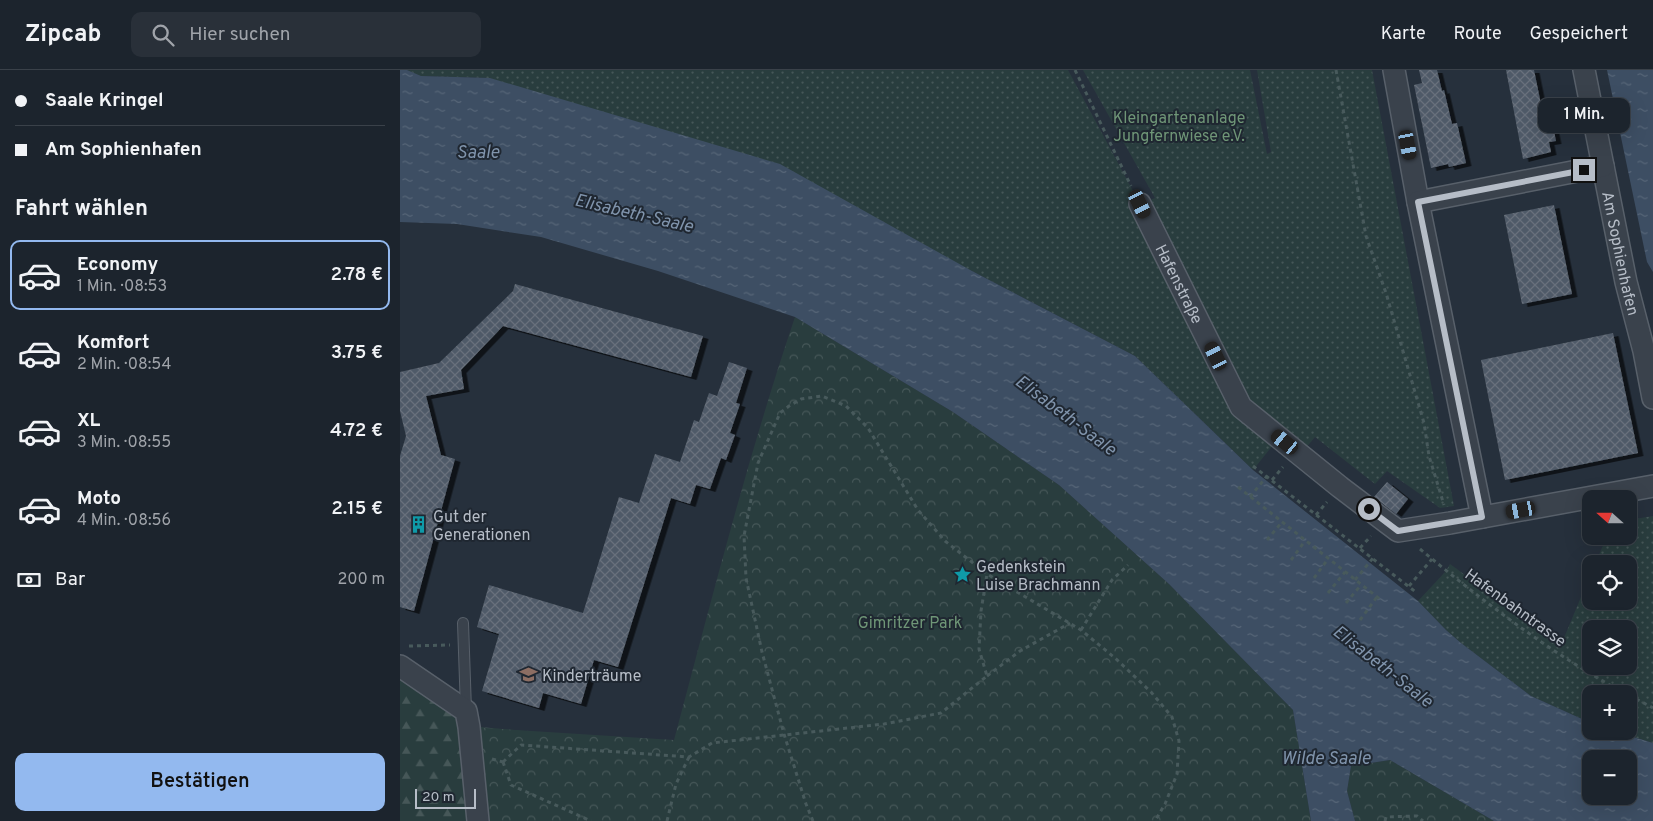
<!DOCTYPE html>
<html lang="de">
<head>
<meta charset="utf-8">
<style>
	:root { --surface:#1c242d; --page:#293039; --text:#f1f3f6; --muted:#a0a4aa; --line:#3a4149; --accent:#93b9ef }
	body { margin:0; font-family:Overpass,sans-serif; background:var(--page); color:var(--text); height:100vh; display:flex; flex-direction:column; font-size:19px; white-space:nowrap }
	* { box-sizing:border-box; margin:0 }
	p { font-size:16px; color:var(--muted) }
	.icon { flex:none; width:28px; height:28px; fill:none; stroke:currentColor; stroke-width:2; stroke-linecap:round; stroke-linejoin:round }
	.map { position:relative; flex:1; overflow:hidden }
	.details { display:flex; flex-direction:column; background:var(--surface); width:400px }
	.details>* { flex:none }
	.guide { display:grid; align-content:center; height:110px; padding:0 15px; background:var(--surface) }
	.needle { width:32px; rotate:291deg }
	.buttons { position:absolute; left:1182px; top:420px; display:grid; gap:10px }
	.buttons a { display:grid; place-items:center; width:55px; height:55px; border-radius:10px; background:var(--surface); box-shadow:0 5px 20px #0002,0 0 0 1px var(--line); font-size:25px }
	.scale { position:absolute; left:15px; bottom:12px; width:61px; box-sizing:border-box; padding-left:5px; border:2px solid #b6bdc7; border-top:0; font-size:14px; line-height:18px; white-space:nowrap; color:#b6bdc7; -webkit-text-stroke:4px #1f2731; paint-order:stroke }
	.end { position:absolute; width:22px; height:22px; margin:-11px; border:6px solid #b6bdc7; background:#111; box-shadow:0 0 0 2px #111 }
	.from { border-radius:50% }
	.bubble { position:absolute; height:35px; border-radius:10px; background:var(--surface); box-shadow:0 5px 20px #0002,0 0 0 1px var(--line); font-size:16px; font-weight:600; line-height:35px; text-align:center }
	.car { position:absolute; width:15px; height:30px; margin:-15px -8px; border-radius:6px; box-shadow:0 0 4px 1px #0007; background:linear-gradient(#222 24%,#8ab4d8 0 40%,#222 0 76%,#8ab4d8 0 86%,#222 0) }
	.guide b { display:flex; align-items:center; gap:18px; height:48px; font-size:19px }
	.guide b+b { border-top:1px solid var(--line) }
	.guide i { width:12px; height:12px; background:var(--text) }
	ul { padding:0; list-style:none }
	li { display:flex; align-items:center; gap:15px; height:70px; margin:0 10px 8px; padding:0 5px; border:2px solid transparent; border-radius:10px }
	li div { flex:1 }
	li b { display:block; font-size:19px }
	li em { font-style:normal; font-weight:600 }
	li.on { border-color:var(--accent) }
	li>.icon { width:45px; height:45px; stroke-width:1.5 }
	h2 { padding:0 15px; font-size:22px; line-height:60px }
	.pay { display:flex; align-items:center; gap:12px; height:55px; padding:0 15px; font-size:19px }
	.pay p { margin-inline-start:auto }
	.action { display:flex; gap:10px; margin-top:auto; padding:10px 15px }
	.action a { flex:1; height:58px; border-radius:10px; background:var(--accent); color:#111; font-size:20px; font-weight:600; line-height:58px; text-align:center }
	header { display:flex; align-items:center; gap:30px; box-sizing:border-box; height:70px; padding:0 25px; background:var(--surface); border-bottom:1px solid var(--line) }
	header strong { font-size:24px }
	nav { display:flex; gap:28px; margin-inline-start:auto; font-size:18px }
	.search { width:350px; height:45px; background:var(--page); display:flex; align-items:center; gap:12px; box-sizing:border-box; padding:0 18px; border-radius:10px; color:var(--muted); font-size:19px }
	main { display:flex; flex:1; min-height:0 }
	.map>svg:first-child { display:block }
	.grass { fill:url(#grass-dots); fill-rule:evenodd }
	.forest { fill:url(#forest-firs) }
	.park { fill:url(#park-crowns) }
	.water { fill:url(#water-ripples); fill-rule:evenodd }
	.building { fill:url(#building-cross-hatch); filter:url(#shadow) }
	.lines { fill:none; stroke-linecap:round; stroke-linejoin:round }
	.service-casing { stroke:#58606a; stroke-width:12 }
	.minor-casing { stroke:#58606a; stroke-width:24 }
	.path { stroke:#485a5c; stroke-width:3; stroke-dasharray:4 4; stroke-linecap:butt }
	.service { stroke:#3a424c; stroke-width:10 }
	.minor { stroke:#3a424c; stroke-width:21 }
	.route { stroke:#b6bdc7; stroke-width:6 }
	.labels { text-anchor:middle; stroke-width:4; stroke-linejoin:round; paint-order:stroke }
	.park-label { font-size:16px; fill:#6f9677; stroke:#1f2731 }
	.street-label { font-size:16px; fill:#b6bdc7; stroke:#1f2731 }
	.poi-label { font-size:16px; fill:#b6bdc7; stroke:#1f2731; text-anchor:start }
	.water-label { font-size:18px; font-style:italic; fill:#8094ac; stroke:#1f2731 }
</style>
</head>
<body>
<header>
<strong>Zipcab</strong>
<div class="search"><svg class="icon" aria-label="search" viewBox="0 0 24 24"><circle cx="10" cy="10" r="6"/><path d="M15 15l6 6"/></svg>Hier suchen</div>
<nav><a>Karte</a><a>Route</a><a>Gespeichert</a></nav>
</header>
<main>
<section class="details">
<div class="guide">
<b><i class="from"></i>Saale Kringel</b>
<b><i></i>Am Sophienhafen</b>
</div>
<h2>Fahrt wählen</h2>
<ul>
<li class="on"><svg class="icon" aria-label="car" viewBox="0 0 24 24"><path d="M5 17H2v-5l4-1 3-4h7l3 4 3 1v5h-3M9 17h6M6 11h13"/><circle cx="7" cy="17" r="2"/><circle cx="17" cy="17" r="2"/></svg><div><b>Economy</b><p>1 Min. · 08:53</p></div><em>2.78 €</em></li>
<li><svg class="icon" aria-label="car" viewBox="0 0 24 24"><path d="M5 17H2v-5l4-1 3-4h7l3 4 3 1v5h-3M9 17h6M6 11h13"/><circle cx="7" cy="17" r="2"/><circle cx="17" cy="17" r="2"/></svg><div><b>Komfort</b><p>2 Min. · 08:54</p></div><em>3.75 €</em></li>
<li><svg class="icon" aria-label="car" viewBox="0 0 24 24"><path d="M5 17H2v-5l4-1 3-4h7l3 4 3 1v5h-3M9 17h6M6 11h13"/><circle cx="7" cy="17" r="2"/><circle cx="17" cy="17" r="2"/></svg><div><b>XL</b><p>3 Min. · 08:55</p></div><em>4.72 €</em></li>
<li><svg class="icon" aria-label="car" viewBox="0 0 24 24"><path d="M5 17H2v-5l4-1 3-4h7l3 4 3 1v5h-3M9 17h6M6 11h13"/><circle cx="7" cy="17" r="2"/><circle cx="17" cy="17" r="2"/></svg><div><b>Moto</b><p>4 Min. · 08:56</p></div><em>2.15 €</em></li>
</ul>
<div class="pay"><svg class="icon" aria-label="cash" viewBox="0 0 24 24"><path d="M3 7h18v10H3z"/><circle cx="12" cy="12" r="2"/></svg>Bar<p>200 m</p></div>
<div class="action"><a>Bestätigen</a></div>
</section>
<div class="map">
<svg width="1253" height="751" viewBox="0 0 1253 751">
	<defs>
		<pattern id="grass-dots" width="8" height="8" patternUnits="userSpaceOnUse" patternTransform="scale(1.25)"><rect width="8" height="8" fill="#293d3e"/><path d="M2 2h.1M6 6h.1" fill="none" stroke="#465758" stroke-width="1.8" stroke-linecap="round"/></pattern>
		<pattern id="forest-firs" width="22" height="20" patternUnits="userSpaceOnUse" patternTransform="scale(1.25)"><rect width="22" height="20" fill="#293d3e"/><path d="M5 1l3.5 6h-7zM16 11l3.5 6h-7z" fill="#465758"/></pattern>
		<pattern id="park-crowns" width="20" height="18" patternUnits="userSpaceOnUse" patternTransform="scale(1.25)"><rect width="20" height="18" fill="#293d3e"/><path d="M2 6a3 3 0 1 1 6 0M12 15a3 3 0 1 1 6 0" fill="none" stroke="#465758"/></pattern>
		<pattern id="water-ripples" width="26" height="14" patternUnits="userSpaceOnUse" patternTransform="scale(1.25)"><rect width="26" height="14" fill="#3d4e63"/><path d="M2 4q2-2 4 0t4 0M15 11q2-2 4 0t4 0" fill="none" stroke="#576678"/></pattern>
		<pattern id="building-cross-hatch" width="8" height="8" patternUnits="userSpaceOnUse" patternTransform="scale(1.25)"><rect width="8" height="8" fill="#505a67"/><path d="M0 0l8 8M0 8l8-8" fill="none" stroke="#67707b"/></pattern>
		<filter id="shadow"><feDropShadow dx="5.5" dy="3" stdDeviation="0" flood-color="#0009"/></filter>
	</defs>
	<rect width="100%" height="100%" fill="#26303c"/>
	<g class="grass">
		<polygon points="7,0 668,0 740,134 755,128 683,0 850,0 867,84 871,82 857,0 972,0 1054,436 1040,438 987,401 975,414 915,367 900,385 877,370 853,400 735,286 572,201 90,8 20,6"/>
		<path d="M 1253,446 L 1253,673 L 1214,661 L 1229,661 L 1229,624 L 1191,624 L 1191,653 L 1131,626 L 1061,573 L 1046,560 L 1018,531 L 1046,501 L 1050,494 L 1161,575 L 1191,503 L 1191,531 L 1229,531 L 1229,494 L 1195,494 L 1207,466 L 1229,466 L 1229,450 ZM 1191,559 L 1229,559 L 1229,596 L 1191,596 Z"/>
	</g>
	<polygon class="forest" points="0,596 69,656 124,661 191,751 0,751"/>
	<g class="park">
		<path d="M 395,247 L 553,342 L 659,415 L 769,514 L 893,640 L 911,751 L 78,751 L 69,657 L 274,670 C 312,528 348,386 395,247 Z"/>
		<polygon points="990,690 1094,751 955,751 947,721 951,696"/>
	</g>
	<g class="water">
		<path d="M 0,0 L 7,0 L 21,6 L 90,8 L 380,94 L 572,201 L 735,286 L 853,400 L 1018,531 L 1046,560 L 1061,573 L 1131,626 L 1191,653 L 1191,661 L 1214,661 L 1253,673 L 1253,751 L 1094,751 L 990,690 L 951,696 L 947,721 L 955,751 L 911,751 L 893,640 L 769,514 L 659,415 L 553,342 L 395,247 L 258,201 L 141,167 L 57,154 L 0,152 ZM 1191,689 L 1229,689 L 1229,726 L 1191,726 Z"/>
		<polygon points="1207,0 1253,0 1253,202 1247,192"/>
	</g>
	<g class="building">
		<polygon points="1019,0 1037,0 1042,21 1044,20 1052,54 1057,53 1066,93 1049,97 1048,94 1031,98 1014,15 1022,13"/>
		<polygon points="1106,0 1134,0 1144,49 1151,47 1156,71 1149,72 1151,82 1123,89"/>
		<polygon points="1154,135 1172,224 1122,234 1104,145"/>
		<polygon points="115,214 303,266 291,307 103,256 61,300 64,319 26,326 41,385 55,389 14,541 0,537 0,386 6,366 0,341 0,302 39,293 113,221"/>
		<polygon points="1213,263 1238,383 1105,410 1081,290"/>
		<polygon points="329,292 347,298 336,333 340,334 330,363 335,365 326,390 321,388 310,419 296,415 290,434 271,428 218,597 194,590 181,634 143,623 139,638 82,621 99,564 77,557 89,515 183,543 219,427 239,433 255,384 280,392 294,350 299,352 309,323 317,326"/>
		<polygon points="987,412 1008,429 996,444 974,427"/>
	</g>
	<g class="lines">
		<defs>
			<polyline id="service" points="63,553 66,640"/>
			<g id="minor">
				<polyline points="994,0 1018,132 1082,447"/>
				<path id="s1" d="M 1203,96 L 1226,212 L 1244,281 L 1253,328"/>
				<polyline points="1018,132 1203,96 1184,0"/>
				<path id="s2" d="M 740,134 L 841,337 L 940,417 L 998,461 L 1050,453 L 1253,416"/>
				<polyline points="0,596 66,641 69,657 78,751"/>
			</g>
		</defs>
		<use href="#service" class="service-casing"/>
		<use href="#minor" class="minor-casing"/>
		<g class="path">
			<polyline points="675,0 731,116"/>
			<polyline points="936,0 966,166 986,223 1024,353 1029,386 1044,435"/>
			<polyline points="853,396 1017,523"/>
			<polyline points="872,410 883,397"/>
			<polyline points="838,417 981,530"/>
			<polyline points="850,427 867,406"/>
			<polyline points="916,445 927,432"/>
			<polyline points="867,470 882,452"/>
			<polyline points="960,478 971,466"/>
			<path d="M 1020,479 C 1085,533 1152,584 1226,624"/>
			<polyline points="891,490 905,471"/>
			<polyline points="914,508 928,489"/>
			<polyline points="955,510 973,488"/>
			<polyline points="1009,516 1032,489"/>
			<polyline points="928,523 945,502"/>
			<polyline points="946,533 961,515"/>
			<polyline points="960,550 977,527"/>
			<polyline points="681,560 712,510 728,495"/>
			<polyline points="9,576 50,575"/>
			<polyline points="587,606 620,581 670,553"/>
			<polyline points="1229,625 1253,638"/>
			<polyline points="92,689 103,692"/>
			<polyline points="103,692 121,675 289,687 312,673 484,654 541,643 587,606 579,579 581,541 587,504"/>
			<polyline points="103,692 111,715 191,751"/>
			<polyline points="267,751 276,714 289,687"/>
			<polyline points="413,751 406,734 384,664 362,582 346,508 344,466 358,393 380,343 389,336 401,329 422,326 446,336 468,358 518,440 545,471 587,504 681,560 715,588 751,622 772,647 779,671 777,704 765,734 755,751"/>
			<polyline points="985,751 986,747 1017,746 1023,751"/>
		</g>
		<use href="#service" class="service"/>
		<use href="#minor" class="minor"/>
	</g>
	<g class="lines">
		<polyline class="route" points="969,439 998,461 1082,447 1018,132 1184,100"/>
	</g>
	<defs>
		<symbol id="building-bare" viewBox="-9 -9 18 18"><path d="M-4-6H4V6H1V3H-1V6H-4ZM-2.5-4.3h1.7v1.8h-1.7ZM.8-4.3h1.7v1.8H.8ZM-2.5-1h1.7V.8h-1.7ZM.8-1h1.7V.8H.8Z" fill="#0f9aa8" stroke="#1f2731" stroke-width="2.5" paint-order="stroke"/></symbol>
		<symbol id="sight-bare" viewBox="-9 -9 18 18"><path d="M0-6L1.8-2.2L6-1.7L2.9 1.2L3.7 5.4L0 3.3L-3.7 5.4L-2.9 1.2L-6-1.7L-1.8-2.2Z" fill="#0f9aa8" stroke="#1f2731" stroke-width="2.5" paint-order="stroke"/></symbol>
		<symbol id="school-bare" viewBox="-9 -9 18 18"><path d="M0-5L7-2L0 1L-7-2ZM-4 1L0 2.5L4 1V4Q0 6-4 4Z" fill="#8d6e63" stroke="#1f2731" stroke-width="2.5" paint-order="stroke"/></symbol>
	</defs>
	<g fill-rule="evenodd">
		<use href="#building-bare" x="6" y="442" width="25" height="25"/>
		<use href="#sight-bare" x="550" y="492" width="25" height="25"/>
		<use href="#school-bare" x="116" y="592" width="25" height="25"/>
	</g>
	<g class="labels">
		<g class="park-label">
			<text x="779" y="53">Kleingartenanlage<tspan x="779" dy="18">Jungfernwiese e.V.</tspan></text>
			<text x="510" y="558">Gimritzer Park</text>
		</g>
		<g class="street-label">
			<text dy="6" stroke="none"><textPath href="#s1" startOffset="89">Am Sophienhafen</textPath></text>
			<text dy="6" stroke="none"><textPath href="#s2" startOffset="89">Hafenstraße</textPath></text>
			<text transform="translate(1116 537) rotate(36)" y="6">Hafenbahntrasse</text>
		</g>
		<g class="poi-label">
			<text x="33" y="452">Gut der<tspan x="33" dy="18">Generationen</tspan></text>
			<text x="576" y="502">Gedenkstein<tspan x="576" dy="18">Luise Brachmann</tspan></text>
			<text x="142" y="611">Kinderträume</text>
		</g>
		<g class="water-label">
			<text x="78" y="88">Saale</text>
			<text transform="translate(234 143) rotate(13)" y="6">Elisabeth-Saale</text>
			<text transform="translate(666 345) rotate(37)" y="6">Elisabeth-Saale</text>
			<text transform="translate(983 596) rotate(38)" y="6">Elisabeth-Saale</text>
			<text x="926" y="694">Wilde Saale</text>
		</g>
	</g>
</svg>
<div class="buttons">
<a><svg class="needle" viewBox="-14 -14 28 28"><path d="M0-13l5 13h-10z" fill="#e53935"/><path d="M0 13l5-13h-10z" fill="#a0a4aa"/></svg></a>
<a><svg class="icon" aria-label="locate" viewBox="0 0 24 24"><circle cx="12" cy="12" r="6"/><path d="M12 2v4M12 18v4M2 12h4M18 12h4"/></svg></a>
<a><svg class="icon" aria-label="layers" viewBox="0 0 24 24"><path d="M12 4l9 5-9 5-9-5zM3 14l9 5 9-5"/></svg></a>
<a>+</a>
<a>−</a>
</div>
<div class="scale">20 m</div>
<i class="end from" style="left:969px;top:439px"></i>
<i class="end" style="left:1184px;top:100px"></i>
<div class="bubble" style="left:1138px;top:28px;width:92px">1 Min.</div>
<i class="car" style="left:1008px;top:75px;rotate:169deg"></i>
<i class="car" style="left:740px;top:134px;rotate:154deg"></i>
<i class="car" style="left:816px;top:286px;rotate:334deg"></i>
<i class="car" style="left:885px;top:372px;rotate:309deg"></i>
<i class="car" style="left:1121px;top:440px;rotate:260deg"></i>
</div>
</main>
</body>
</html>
